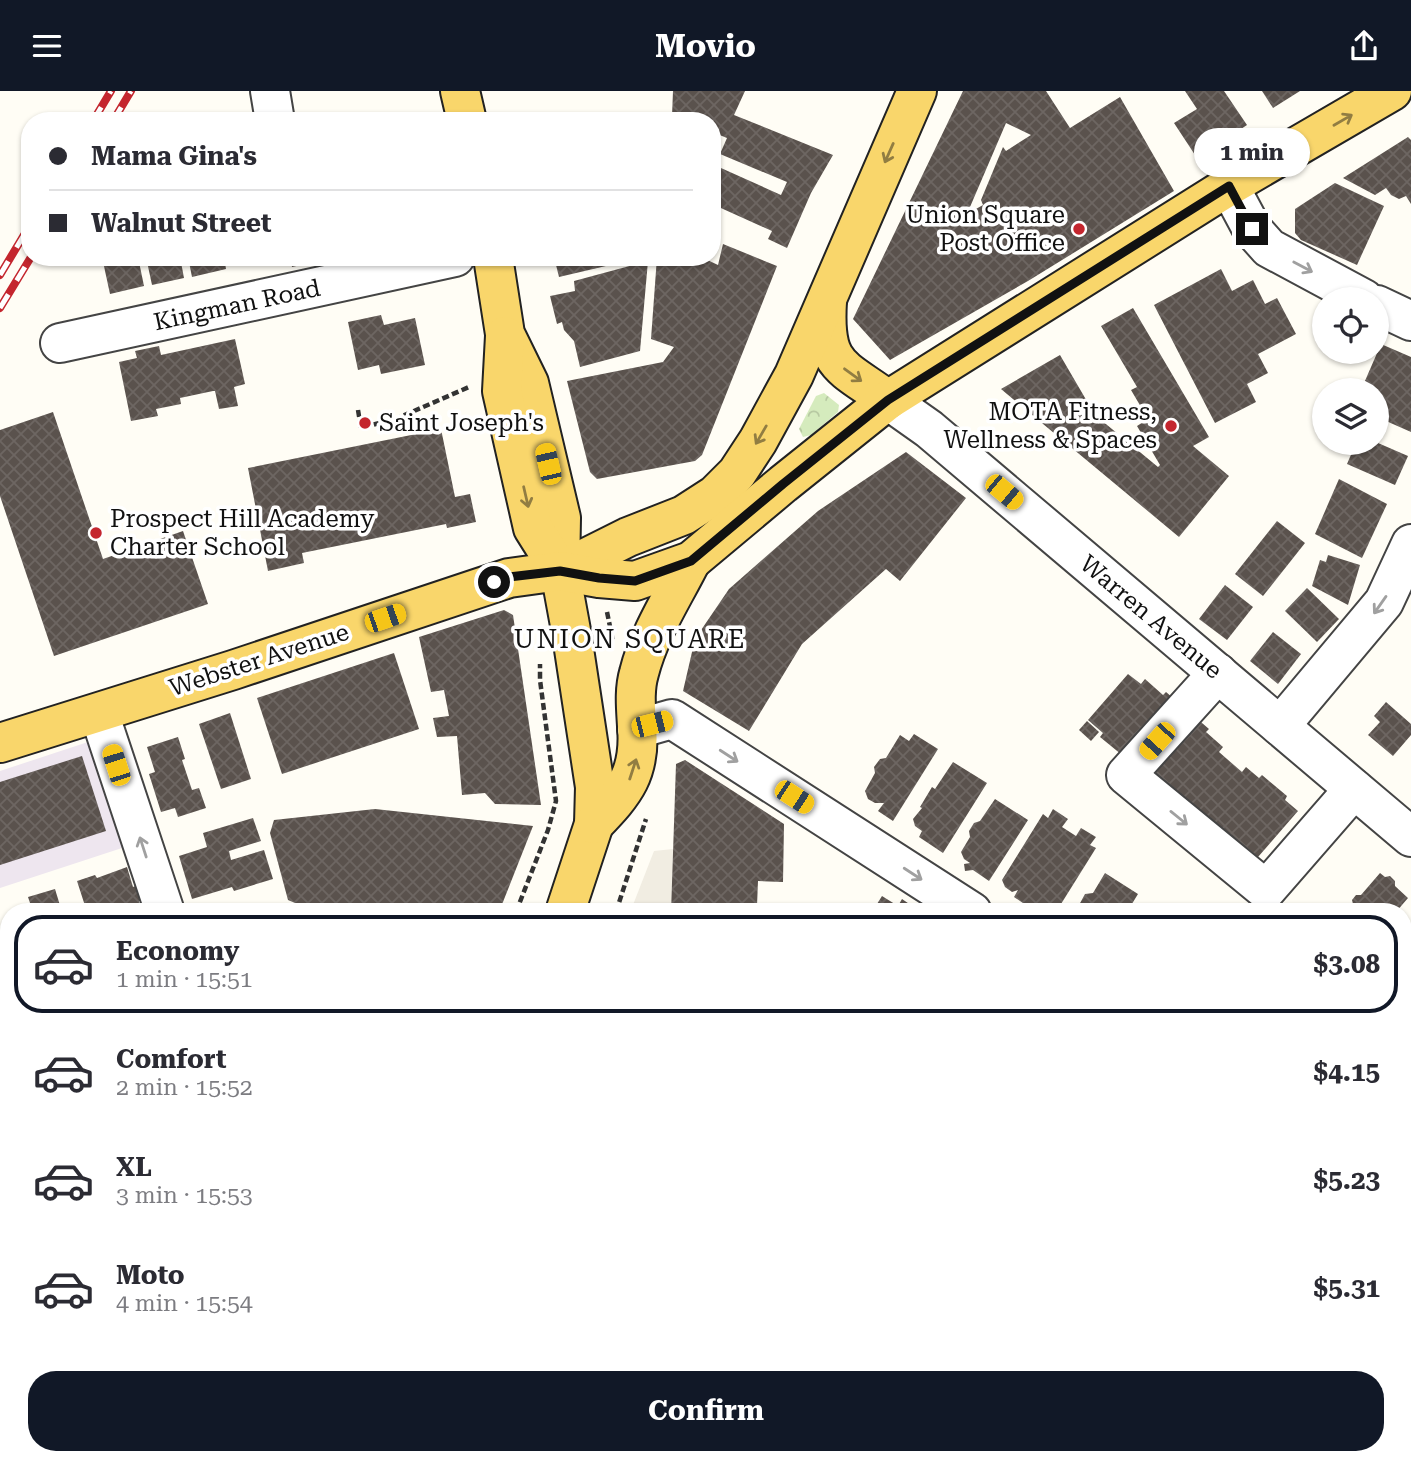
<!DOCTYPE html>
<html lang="en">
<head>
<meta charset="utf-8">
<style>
	:root { --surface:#fff; --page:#f7f7f7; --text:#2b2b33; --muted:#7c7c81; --line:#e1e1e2; --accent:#111827 }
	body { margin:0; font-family:"Roboto Serif",serif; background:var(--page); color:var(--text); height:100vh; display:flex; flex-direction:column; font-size:26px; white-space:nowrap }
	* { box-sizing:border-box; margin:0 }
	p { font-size:23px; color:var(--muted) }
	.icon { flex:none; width:38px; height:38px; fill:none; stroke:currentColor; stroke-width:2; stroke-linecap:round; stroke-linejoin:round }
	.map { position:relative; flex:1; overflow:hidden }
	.drawer { position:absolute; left:0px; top:812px; width:1412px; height:562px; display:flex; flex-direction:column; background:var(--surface); border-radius:28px 28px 0 0; box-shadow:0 2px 5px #0004 }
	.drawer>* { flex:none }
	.guide { position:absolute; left:21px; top:21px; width:700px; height:154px; border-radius:28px; box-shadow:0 2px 5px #0004; display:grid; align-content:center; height:154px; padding:0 28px; background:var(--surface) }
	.buttons { position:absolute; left:1312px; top:196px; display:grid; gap:14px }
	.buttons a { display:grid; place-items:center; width:77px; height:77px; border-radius:50%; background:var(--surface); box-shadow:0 2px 5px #0004; font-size:35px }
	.end { position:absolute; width:32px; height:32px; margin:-16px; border:9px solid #111; background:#fff; box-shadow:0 0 0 4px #fff }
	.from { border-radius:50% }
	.bubble { position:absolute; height:49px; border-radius:24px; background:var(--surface); box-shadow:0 2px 5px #0004; font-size:23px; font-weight:700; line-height:49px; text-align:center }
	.car { position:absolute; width:21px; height:42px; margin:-21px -10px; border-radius:9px; box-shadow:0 0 5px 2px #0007; background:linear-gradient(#f5c518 24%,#345 0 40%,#f5c518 0 76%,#345 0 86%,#f5c518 0) }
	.guide b { display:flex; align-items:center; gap:24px; height:66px; font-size:26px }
	.guide b+b { border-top:2px solid var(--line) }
	.guide i { width:18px; height:18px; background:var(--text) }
	ul { padding:12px 0 0; list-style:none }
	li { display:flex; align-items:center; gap:21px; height:98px; margin:0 14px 10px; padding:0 14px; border:4px solid transparent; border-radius:28px }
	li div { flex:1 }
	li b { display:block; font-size:26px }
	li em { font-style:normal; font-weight:700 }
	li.selected { border-color:var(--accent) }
	li>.icon { width:63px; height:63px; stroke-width:1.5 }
	.action { display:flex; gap:14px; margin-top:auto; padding:14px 28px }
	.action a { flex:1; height:80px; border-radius:28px; background:var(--accent); color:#fff; font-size:28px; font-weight:700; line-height:80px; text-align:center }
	header { display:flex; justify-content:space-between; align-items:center; height:91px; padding:0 28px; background:var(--accent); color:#fff; font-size:32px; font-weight:700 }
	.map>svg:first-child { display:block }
	.industrial { fill:#eee6ef }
	.park { fill:url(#park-crowns) }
	.plaza { fill:#f1ede2 }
	.building { fill:url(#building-cross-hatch); fill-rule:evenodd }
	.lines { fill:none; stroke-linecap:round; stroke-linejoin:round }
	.minor-casing { stroke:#444; stroke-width:42 }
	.major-casing { stroke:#222; stroke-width:42 }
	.path { stroke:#333; stroke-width:4.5; stroke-dasharray:7 3.5; stroke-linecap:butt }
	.minor { stroke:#fff; stroke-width:38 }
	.major { stroke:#f9d66b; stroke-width:38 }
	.rail-casing { stroke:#c4262e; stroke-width:8 }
	.rail { stroke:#fff; stroke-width:5; stroke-dasharray:16; stroke-linecap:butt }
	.oneway { stroke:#917d42 }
	.oneway2 { stroke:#a0a0a0 }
	.route { stroke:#111; stroke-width:9 }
	.poi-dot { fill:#c4262e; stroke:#fff; stroke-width:2.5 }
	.labels { text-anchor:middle; stroke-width:7; stroke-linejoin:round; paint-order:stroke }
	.poi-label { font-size:24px; fill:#111; stroke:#fff; text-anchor:end }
	.street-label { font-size:24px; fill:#111; stroke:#fff }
	.neighbourhood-label { font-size:26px; letter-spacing:2px; fill:#111; stroke:#fff }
</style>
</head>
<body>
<header><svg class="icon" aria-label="menu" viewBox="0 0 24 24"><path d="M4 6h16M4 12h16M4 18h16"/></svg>Movio<svg class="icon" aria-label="share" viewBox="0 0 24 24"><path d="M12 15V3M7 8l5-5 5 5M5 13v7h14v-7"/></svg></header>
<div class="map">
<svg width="1411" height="1373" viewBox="0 0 1411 1373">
	<defs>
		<pattern id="park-crowns" width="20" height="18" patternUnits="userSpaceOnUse" patternTransform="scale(1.75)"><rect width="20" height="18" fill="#d5ebbd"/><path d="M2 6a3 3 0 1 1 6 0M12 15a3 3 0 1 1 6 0" fill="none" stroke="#b6c8a1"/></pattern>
		<pattern id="building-cross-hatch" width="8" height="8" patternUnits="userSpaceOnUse" patternTransform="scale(1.75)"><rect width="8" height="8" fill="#5a524d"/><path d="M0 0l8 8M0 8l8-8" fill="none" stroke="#6d6662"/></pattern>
	</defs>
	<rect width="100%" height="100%" fill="#fffdf5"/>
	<polygon class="industrial" points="88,651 122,757 0,797 0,680"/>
	<polygon class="park" points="824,302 839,314 838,321 811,344 803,346 799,338 801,334 816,305"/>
	<polygon class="plaza" points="673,758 671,821 627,821 631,819 654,760"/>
	<g class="building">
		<polygon points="673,0 745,0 734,24 833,64 811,102 787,157 768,148 772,140 712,113 712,73 781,104 787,91 720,63 727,47 712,41 712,30 684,30 672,25"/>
		<path d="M 963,0 L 1046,0 L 1070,37 L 1120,6 L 1174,100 L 1028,190 L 890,269 L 853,228 ZM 1006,32 L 1031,44 L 1006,60 L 1003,56 L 981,109 L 983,114 L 967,123 Z"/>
		<polygon points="1185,0 1224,0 1247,34 1197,67 1174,32 1197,18"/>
		<polygon points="1262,0 1300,0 1273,17"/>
		<polygon points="1408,46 1411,49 1411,113 1406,105 1399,108 1391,104 1386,97 1375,104 1343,87"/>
		<polygon points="1335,92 1384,115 1357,174 1301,149 1295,142 1295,118"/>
		<polygon points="723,153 777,175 702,364 695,370 597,388 590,381 567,290 663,271 674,256 651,248 657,166 701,166 718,174"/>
		<polygon points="102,166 138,166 144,195 110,203"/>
		<polygon points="146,166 180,166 184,187 152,194"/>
		<polygon points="188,166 224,166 226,178 192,186"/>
		<polygon points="290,166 331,166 331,167 292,176"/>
		<polygon points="554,166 640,166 640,167 559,186"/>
		<polygon points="648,170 640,260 580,276 574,250 564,239 562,231 557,233 550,205 575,200 574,190"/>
		<polygon points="1221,178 1232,200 1253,189 1265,213 1277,207 1296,243 1258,263 1268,282 1247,293 1256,311 1215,332 1154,214"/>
		<polygon points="1133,217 1209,346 1193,355 1229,385 1179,446 1001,298 1060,264 1095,324 1158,376 1160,374 1137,335 1148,328 1131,299 1137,296 1101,235"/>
		<polygon points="381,224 384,234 415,227 425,274 381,283 379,274 358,279 348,231"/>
		<polygon points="235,248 245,293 234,296 238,315 219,318 215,300 213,300 180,307 181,313 156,318 158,325 131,330 119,271 137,267 135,260 159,255 161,264"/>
		<polygon points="1381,253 1411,266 1411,341 1377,326 1377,299 1361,299"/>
		<polygon points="53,321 103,468 183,440 208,513 54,565 0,405 0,339"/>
		<polygon points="441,338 455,406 470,403 476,431 447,437 446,433 302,462 304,472 268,480 248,377"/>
		<polygon points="1356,352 1378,352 1408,365 1395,394 1347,373"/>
		<polygon points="906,361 966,407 900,490 886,478 802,553 749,640 683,600 695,548 729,498 818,420"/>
		<polygon points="1339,388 1387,413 1362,467 1315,443"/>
		<polygon points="1277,430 1305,452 1263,505 1235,483"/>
		<polygon points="1328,464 1360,474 1348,514 1312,495 1320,469 1326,471"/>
		<polygon points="1225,494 1253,516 1227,549 1199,528"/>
		<polygon points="1307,497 1339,528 1317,551 1285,520"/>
		<polygon points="504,519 513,524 541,714 495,713 485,702 462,704 457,645 437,646 433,627 449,625 444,599 431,601 419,546"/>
		<polygon points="1273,541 1301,563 1278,593 1250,570"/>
		<polygon points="394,562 419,638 282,683 257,607"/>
		<polygon points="1128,583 1141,593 1145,588 1163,604 1166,601 1209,638 1206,641 1223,656 1219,661 1242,681 1246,676 1259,687 1262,684 1287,705 1285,709 1298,720 1258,766 1247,757 1242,762 1100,646 1103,642 1088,629"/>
		<polygon points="1386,611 1411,633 1411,644 1393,665 1368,644 1380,631 1374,625"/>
		<polygon points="230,622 251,688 221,698 199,633"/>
		<polygon points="1087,630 1099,641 1091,650 1079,639"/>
		<polygon points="914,643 938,658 893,730 878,720 884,712 875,712 868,708 865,700 875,682 874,676 880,668 886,667 900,644 909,650"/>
		<polygon points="178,646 185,668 182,669 192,699 199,697 206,717 178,726 175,717 161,721 149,683 155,681 147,656"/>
		<polygon points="82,665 106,740 0,774 0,691"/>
		<polygon points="685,669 784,733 783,791 758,790 757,815 737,814 737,821 671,821 676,673"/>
		<polygon points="953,671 987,692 943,762 919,746 922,740 915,735 913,728 922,717 920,716 932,696 935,698"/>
		<polygon points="995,708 1028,729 989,790 973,779 965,780 964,773 970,772 964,768 961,761 970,746 969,740 974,732 980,730"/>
		<polygon points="375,718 533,735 499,821 316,821 288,809 270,742 274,729"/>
		<polygon points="1053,718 1068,728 1062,736 1076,745 1081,737 1096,746 1090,754 1096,757 1056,821 1043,821 1039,818 1038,812 1033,819 1014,806 1018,799 1012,801 1005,796 1002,789 1043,723 1048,727"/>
		<polygon points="253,727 261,750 229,760 231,769 264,759 273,788 234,800 232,796 192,808 179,765 207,756 203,742"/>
		<polygon points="127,776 133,796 138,794 142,809 139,810 141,816 144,815 146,821 87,821 77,790 95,784 97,787"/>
		<polygon points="1105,782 1138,803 1127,821 1080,821 1079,814 1085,803 1093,802"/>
		<polygon points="1380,782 1385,786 1390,785 1395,790 1395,795 1408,807 1396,821 1350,821 1348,819 1353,813 1352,809 1356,804 1361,804"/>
		<polygon points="55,798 62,821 33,821 28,806"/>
		<polygon points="882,805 898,815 902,808 921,821 872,821"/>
		<polygon points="1,839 9,865 9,877 0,880"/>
		<polygon points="1409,845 1411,848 1411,912 1404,906 1404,851"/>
		<polygon points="1409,935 1411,936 1411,977 1404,971 1404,941"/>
		<polygon points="9,969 9,1002 0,1006 0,977 5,975 4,971"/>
		<polygon points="1404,997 1411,1002 1411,1030 1409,1034 1405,1031 1404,1034"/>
		<polygon points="1404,1135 1411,1142 1411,1174 1406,1182 1404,1181"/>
		<polygon points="1411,1328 1411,1354 1404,1346 1404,1335"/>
		<polygon points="25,1365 295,1365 291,1373 22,1373"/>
		<polygon points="952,1365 1018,1365 1011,1373 991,1371 989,1373 961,1373"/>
		<polygon points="1078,1365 1108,1365 1104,1370 1108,1373 1113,1365 1166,1365 1162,1371 1158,1368 1155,1373 1063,1373 1066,1368 1073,1373"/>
		<polygon points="1173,1365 1193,1365 1205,1373 1168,1373"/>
		<polygon points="1345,1365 1392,1365 1400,1373 1353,1373"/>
	</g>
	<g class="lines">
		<defs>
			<g id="minor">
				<polyline points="270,0 275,30"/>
				<polyline points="1229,95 1252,138 1269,157 1364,208"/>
				<polyline points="1377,214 1411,230"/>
				<polyline points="60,252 455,166"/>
				<polyline points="888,309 929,338 1411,746"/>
				<polyline points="1218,582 1126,684 1266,799 1354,698"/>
				<polyline points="99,622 165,821"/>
				<polyline points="1280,635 1384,511 1411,453"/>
				<polyline points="637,638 672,628 972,821"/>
				<polyline points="0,935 9,932"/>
				<polyline points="0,1049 9,1058"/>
				<polyline points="1404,1098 1411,1103"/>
				<polyline points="1404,1216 1411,1208"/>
				<polyline points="0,1358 9,1328"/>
				<polyline points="612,1372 650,1367 687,1373"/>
				<polyline points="900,1373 907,1365"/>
				<polyline points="1255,1373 1262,1365"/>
			</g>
			<g id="major">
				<polyline points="460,0 467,30"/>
				<polyline points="493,166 505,243 529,292 561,427 560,480 572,545 595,696 594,733 565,821"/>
				<path d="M 827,210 C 823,276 840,274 888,309"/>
				<polyline points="505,245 502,300 533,437 560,480"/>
				<polyline points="560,480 628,446 684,424 715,404 737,382 758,350 794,284 917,0"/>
				<polyline points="0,652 233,579 509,487 560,480 599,487 635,490 691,470 783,393 888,309 1229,95 1392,0"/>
				<path d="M 594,733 C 625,701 641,682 637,635 C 636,617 634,599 639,582 C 649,542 673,506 691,470"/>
				<polyline points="0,1188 9,1191"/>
				<polyline points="431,1365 450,1373"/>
				<polyline points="356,1373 359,1365"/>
			</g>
		</defs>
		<use href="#minor" class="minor-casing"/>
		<use href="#major" class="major-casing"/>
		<g class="path">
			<polyline points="358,319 361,337 398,327 469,296"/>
			<polyline points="607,521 613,550"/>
			<polyline points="516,821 548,739 556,710 540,589 540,573"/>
			<polyline points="616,821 646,728"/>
			<polyline points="0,1240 9,1242"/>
			<polyline points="527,1365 547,1373"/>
			<polyline points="311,1373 315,1365"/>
		</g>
		<use href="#minor" class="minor"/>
		<use href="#major" class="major"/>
		<defs>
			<g id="rail">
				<polyline points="93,30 111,0"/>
				<polyline points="113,30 131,0"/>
				<polyline points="0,184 30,134"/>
				<polyline points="0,217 31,166"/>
			</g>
		</defs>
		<use href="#rail" class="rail-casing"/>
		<use href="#rail" class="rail"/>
	</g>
	<defs><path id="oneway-shaft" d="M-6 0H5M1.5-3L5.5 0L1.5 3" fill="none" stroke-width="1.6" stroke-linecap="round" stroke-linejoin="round" transform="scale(1.75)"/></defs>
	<g class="oneway">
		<use href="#oneway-shaft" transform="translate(1343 29) rotate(-30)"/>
		<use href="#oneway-shaft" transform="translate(889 62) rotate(114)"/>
		<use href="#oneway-shaft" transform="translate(853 284) rotate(36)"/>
		<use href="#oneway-shaft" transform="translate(761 344) rotate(120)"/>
		<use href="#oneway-shaft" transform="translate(526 406) rotate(77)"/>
		<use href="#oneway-shaft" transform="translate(633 678) rotate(-72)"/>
	</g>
	<g class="oneway2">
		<use href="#oneway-shaft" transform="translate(1303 176) rotate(28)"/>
		<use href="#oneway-shaft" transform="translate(1380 514) rotate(125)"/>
		<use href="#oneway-shaft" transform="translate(729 665) rotate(33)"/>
		<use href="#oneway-shaft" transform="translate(1179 727) rotate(39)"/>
		<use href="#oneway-shaft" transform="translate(143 756) rotate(-108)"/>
		<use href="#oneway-shaft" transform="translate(913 783) rotate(33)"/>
	</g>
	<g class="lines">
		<polyline class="route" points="494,491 509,486 560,480 599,487 635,490 691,470 783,393 888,309 1229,95 1252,138"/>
	</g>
	<g class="poi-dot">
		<circle cx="1079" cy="138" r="7"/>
		<circle cx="365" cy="332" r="7"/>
		<circle cx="1171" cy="335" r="7"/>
		<circle cx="96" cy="442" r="7"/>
	</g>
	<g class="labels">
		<g class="poi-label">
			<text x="1065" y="132">Union Square<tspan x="1065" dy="28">Post Office</tspan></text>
			<text x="1157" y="329">MOTA Fitness,<tspan x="1157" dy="28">Wellness &amp; Spaces</tspan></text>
			<text x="379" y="340" text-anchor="start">Saint Joseph's</text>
			<text x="110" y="436" text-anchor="start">Prospect Hill Academy<tspan x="110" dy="28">Charter School</tspan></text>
		</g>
		<g class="street-label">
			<text transform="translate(237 214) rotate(-12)" y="8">Kingman Road</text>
			<text transform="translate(1151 526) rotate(40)" y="8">Warren Avenue</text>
			<text transform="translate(259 569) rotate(-18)" y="8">Webster Avenue</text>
		</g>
		<g class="neighbourhood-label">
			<text x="630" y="557">UNION SQUARE</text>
		</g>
	</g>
</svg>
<div class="buttons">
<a><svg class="icon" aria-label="locate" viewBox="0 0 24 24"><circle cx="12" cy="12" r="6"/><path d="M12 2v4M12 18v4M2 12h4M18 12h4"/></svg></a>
<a><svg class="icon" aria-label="layers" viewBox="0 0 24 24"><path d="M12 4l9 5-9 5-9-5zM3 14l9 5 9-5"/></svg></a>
</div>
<i class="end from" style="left:494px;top:491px"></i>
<i class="end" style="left:1252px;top:138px"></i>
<div class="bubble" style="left:1194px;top:37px;width:116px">1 min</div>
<i class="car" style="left:548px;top:373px;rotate:347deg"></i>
<i class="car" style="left:1004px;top:401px;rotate:130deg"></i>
<i class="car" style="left:385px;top:527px;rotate:71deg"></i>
<i class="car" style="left:652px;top:633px;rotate:76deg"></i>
<i class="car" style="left:1157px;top:650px;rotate:222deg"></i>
<i class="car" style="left:116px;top:674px;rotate:342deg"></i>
<i class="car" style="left:794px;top:706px;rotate:123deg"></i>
<div class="guide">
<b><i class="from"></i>Mama Gina's</b>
<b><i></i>Walnut Street</b>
</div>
<section class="drawer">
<ul>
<li class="selected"><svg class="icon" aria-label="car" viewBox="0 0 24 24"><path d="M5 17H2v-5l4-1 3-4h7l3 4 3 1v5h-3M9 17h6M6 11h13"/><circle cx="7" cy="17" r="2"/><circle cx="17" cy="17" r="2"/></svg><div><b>Economy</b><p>1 min · 15:51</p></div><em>$3.08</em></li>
<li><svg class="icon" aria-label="car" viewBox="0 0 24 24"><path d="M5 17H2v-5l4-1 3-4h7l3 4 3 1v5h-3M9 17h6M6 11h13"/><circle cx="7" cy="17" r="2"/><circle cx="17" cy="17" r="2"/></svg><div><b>Comfort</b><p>2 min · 15:52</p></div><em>$4.15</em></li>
<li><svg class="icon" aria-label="car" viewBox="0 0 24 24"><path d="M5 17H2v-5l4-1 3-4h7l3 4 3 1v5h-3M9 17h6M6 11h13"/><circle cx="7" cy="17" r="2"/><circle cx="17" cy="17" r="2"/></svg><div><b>XL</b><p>3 min · 15:53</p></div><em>$5.23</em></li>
<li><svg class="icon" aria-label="car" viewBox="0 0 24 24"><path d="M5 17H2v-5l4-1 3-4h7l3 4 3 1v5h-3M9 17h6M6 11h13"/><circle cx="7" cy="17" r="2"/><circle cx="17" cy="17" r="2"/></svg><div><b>Moto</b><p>4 min · 15:54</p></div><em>$5.31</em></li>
</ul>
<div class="action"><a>Confirm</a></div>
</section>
</div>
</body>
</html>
